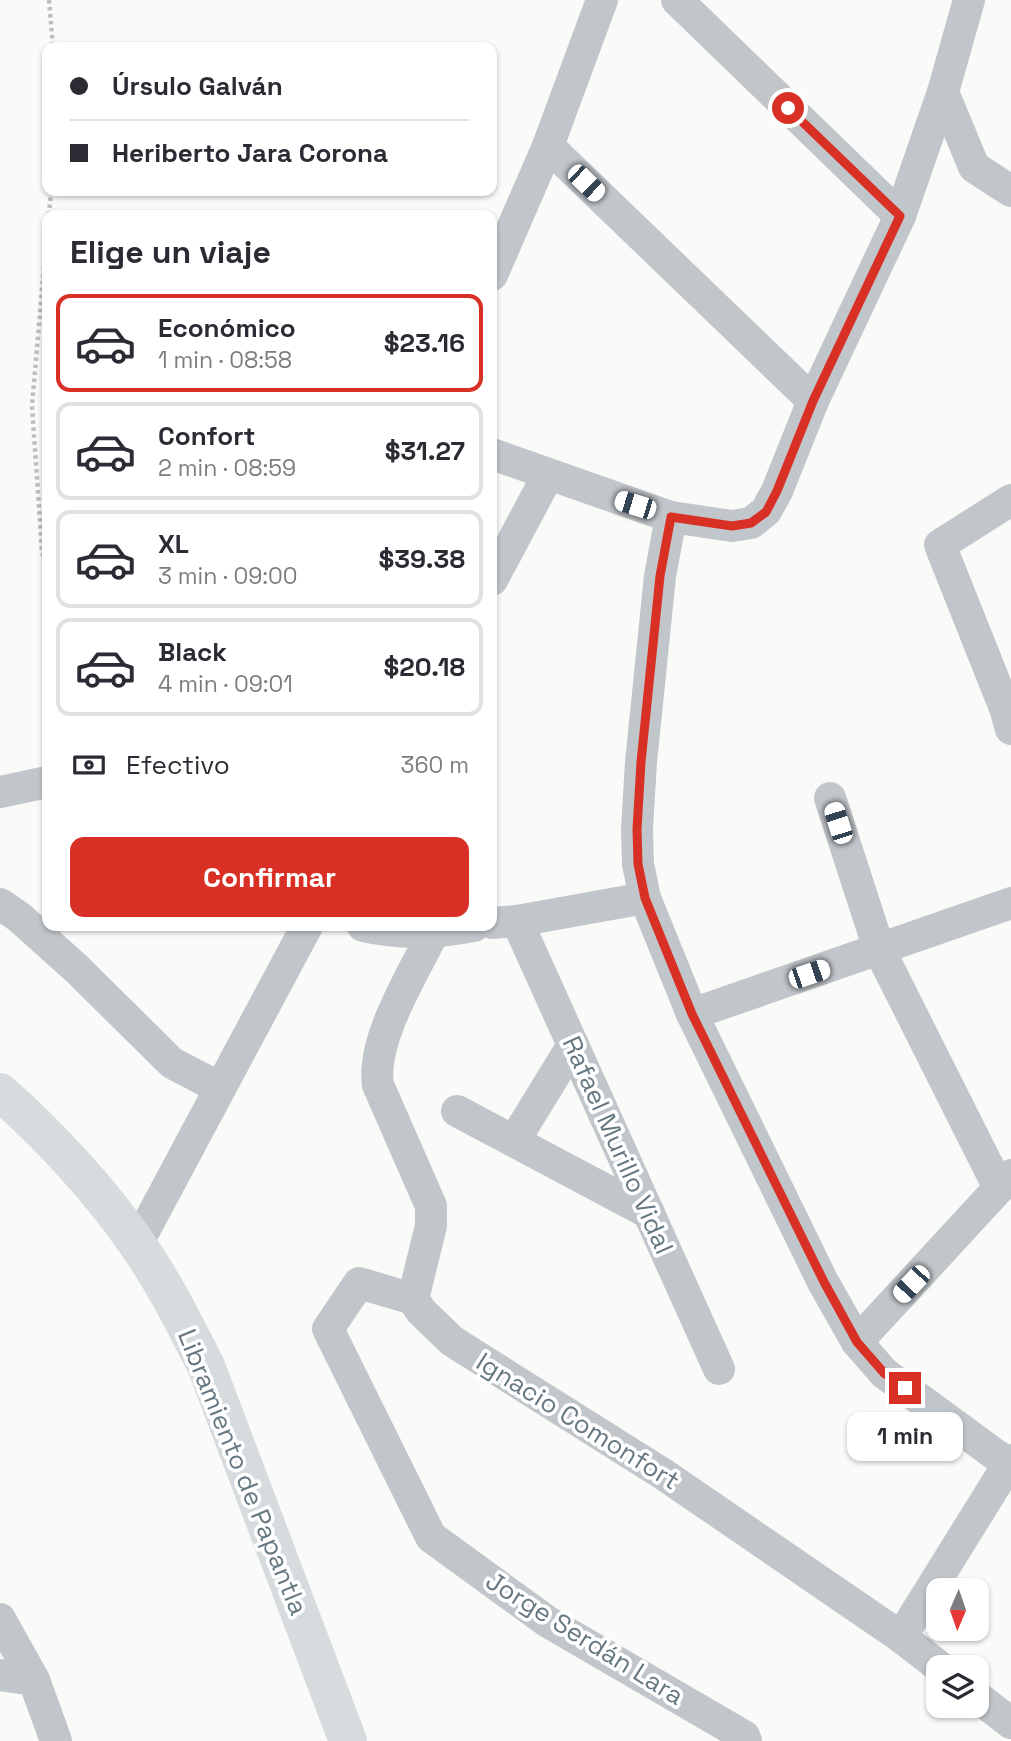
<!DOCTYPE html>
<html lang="es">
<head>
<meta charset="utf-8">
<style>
	:root { --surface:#fff; --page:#f2f2f3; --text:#2b2b33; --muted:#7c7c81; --line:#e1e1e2; --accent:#d93025 }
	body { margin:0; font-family:"Space Grotesk",sans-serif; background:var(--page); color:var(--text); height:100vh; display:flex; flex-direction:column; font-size:26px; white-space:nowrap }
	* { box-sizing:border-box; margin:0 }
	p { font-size:23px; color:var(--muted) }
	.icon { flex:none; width:38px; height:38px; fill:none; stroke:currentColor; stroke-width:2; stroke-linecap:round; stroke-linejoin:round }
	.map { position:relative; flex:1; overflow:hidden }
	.drawer { position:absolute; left:42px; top:210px; width:455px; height:721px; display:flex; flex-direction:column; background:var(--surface); border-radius:14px; box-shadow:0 2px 5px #0004 }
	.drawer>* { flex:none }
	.banner { position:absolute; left:42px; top:42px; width:455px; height:154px; border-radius:14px; box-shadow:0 2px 5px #0004; display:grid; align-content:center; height:154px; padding:0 28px; background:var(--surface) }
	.needle { width:46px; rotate:182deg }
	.controls { position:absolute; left:926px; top:1578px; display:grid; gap:14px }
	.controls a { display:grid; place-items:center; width:63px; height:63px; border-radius:14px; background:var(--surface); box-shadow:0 2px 5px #0004; font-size:35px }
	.end { position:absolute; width:32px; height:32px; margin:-16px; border:9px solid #d93025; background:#fff; box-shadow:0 0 0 4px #fff }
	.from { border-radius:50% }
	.bubble { position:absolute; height:49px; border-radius:14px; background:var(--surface); box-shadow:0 2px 5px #0004; font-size:23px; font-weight:700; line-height:49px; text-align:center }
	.car { position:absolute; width:21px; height:42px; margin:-21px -10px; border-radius:9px; box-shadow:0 0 5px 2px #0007; background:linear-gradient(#fff 24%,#345 0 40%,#fff 0 76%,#345 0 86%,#fff 0) }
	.banner b { display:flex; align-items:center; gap:24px; height:66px; font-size:26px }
	.banner b+b { border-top:2px solid var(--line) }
	.banner i { width:18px; height:18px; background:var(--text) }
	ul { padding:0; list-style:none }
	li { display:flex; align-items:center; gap:21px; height:98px; margin:0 14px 10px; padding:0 14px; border:4px solid var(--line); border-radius:14px }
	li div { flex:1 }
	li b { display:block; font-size:26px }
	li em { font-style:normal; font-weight:700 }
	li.on { border-color:var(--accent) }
	li>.icon { width:63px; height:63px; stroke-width:1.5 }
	h2 { padding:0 28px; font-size:32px; line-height:84px }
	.pay { display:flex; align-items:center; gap:18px; height:77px; padding:0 28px; font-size:26px }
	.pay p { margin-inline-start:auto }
	.action { display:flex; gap:14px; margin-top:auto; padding:14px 28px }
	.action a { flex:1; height:80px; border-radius:14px; background:var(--accent); color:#fff; font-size:28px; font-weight:700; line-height:80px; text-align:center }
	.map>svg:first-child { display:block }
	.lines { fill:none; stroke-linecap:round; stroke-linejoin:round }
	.path { stroke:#bcbfc2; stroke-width:4.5; stroke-dasharray:3.5 3.5; stroke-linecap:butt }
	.minor { stroke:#c1c6ca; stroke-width:32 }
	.major { stroke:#d6dcde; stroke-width:38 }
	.route { stroke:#d93025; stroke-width:9 }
	.labels { text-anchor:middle; stroke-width:7; stroke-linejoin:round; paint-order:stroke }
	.street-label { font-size:26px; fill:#667882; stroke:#fff }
</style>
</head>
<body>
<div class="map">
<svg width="1011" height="1741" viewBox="0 0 1011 1741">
	<rect width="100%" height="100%" fill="#fafaf8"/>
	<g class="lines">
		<g class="path">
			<polyline points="49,0 53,47"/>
			<polyline points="49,215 51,191"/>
			<polyline points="47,232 32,406 42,551 47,570"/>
		</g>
		<g class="minor">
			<polyline points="677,0 900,216"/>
			<polyline points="943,92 974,167 1011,191"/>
			<polyline points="548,146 813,401"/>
			<polyline points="492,275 548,146 602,0"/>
			<polyline points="492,454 671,517 732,526 751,523 766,511 777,491 813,401 900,216 943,92 969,0"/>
			<polyline points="1011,500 940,545 1005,708 1011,729"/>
			<polyline points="671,517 660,576 641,762 637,829 638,864 645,898 692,1014 823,1282 857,1342 884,1373 1011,1466"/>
			<polyline points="492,580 548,475"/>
			<polyline points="0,792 47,782"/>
			<polyline points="830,798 879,949 999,1188"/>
			<polyline points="0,904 19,917 77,969 172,1063 220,1088"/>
			<polyline points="517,921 719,1369"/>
			<polyline points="492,923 517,921 645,898"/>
			<path d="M 363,926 C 402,935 436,933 474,926"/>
			<path d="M 433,933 C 413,974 371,1040 378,1085 L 431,1206 L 431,1226 L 413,1299 L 421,1311 L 452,1341 L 663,1474 L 901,1637 L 941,1668"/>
			<polyline points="692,1014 1011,903"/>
			<polyline points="457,1111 649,1213"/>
			<polyline points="514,1141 573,1045"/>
			<polyline points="137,1244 307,926"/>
			<polyline points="413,1299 359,1283 328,1329 431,1537 548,1622 744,1736 746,1741"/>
			<polyline points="857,1342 1011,1175"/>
			<polyline points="0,1619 34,1680 56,1741"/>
			<polyline points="901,1637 1011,1460"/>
			<polyline points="0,1675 34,1680"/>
			<polyline points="976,1696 1011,1723"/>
		</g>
		<path class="major" d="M 0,1092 C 48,1134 101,1191 137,1244 C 164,1282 185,1325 206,1366 L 348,1741"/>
	</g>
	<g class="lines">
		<polyline class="route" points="788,108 900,216 813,401 777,491 766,512 751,523 732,526 671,517 660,576 641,762 637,829 638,864 645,898 692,1014 824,1282 857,1342 884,1373 905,1388"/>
	</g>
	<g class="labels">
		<g class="street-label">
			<text transform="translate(618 1145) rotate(66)" y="9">Rafael Murillo Vidal</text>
			<text transform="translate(578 1421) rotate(32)" y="9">Ignacio Comonfort</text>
			<text transform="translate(243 1472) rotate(68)" y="9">Libramiento de Papantla</text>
			<text transform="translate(585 1638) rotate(32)" y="9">Jorge Serdán Lara</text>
		</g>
	</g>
</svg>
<div class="controls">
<a><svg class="needle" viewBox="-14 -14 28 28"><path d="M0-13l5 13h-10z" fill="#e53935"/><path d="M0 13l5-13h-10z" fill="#7c7c81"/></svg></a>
<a><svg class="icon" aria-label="layers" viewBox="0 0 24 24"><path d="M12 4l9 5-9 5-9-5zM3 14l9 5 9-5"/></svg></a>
</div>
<i class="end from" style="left:788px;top:108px"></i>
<i class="end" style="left:905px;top:1388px"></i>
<div class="bubble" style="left:847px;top:1412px;width:116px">1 min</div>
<i class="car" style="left:586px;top:183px;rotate:134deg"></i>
<i class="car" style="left:635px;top:505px;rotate:287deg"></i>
<i class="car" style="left:838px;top:823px;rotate:342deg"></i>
<i class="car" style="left:809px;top:974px;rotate:71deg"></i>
<i class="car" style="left:911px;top:1284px;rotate:223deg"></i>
<div class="banner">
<b><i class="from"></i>Úrsulo Galván</b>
<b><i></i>Heriberto Jara Corona</b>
</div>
<section class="drawer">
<h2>Elige un viaje</h2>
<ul>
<li class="on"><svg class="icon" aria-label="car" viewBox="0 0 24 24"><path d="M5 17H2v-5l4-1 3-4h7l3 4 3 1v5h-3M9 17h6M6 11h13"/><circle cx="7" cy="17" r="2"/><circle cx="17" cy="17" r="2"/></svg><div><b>Económico</b><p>1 min · 08:58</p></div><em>$23.16</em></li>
<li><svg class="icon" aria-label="car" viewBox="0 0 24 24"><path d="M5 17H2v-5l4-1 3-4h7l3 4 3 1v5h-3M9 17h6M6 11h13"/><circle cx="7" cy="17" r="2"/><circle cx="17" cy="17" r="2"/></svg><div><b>Confort</b><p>2 min · 08:59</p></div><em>$31.27</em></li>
<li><svg class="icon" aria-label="car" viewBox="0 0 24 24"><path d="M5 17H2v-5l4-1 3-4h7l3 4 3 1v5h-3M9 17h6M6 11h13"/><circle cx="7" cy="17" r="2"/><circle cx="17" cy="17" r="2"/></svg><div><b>XL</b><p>3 min · 09:00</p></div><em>$39.38</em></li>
<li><svg class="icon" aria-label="car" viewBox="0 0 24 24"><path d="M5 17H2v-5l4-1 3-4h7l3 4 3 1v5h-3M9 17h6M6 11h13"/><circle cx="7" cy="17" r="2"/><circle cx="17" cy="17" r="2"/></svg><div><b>Black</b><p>4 min · 09:01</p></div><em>$20.18</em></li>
</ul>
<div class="pay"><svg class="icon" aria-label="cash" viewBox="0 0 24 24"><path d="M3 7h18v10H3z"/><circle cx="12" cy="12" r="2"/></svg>Efectivo<p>360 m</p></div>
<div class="action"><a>Confirmar</a></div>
</section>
</div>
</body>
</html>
